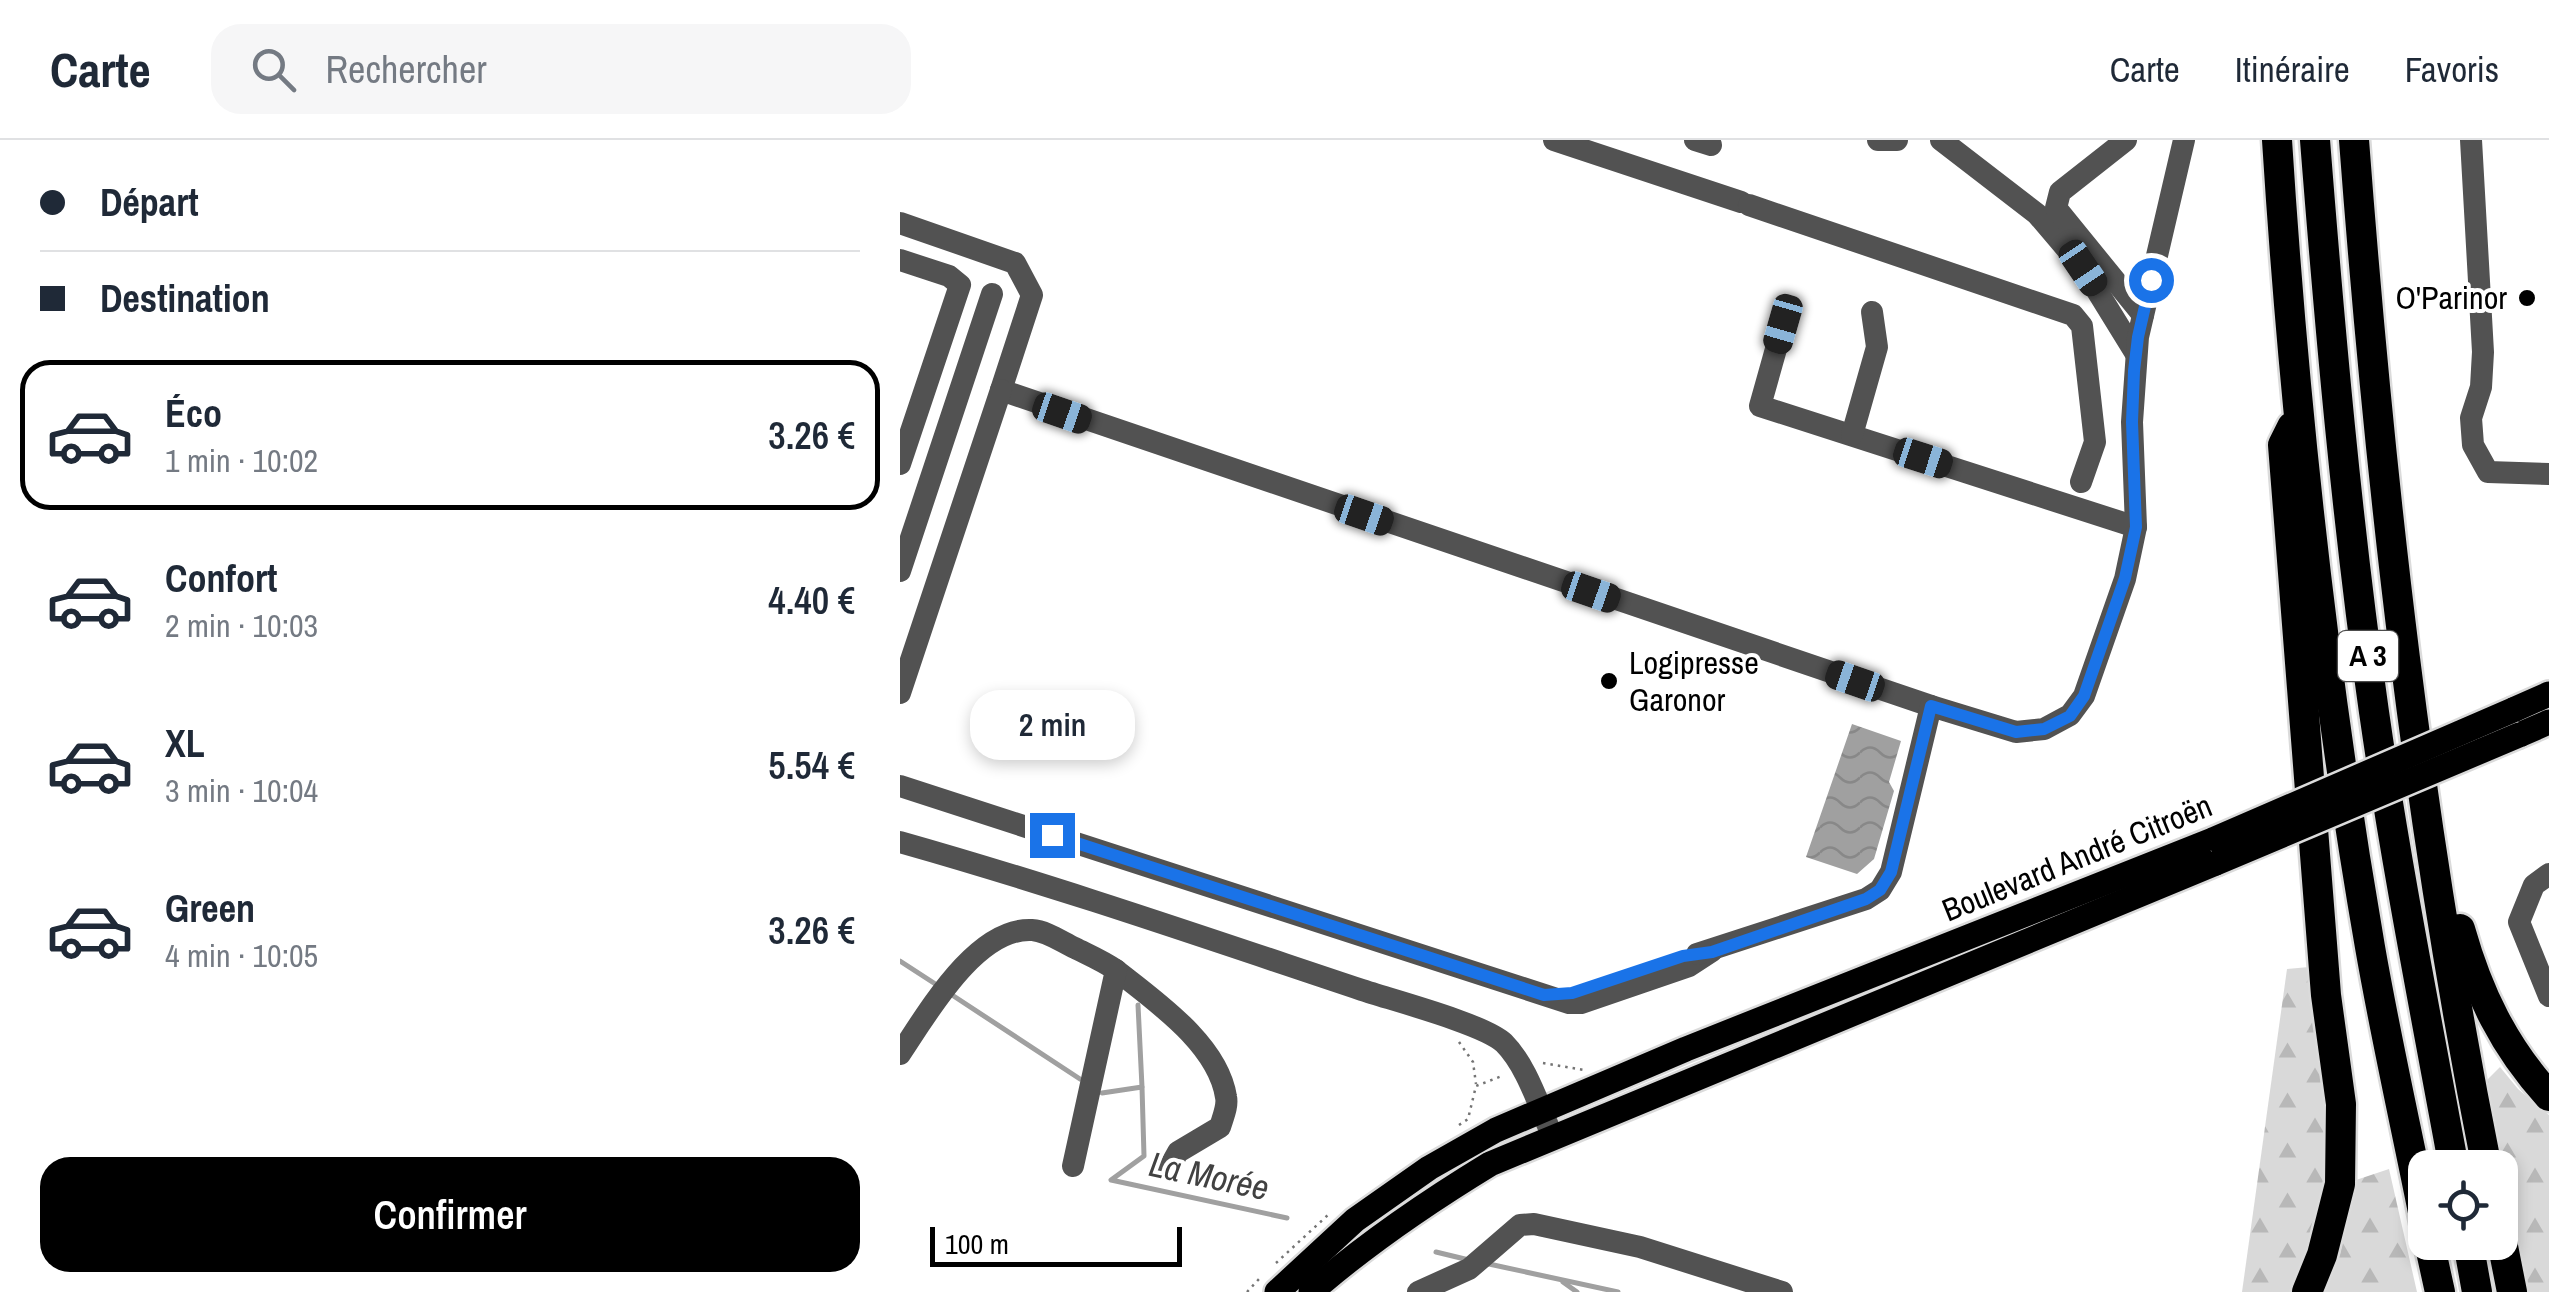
<!DOCTYPE html>
<html lang="fr">
<head>
<meta charset="utf-8">
<style>
	:root { --surface:#fff; --page:#f6f6f7; --text:#1f2937; --muted:#747a83; --line:#e0e1e3; --accent:#000 }
	body { margin:0; font-family:"Archivo Narrow",sans-serif; background:var(--page); color:var(--text); height:100vh; display:flex; flex-direction:column; font-size:38px; white-space:nowrap }
	* { box-sizing:border-box; margin:0 }
	p { font-size:32px; color:var(--muted) }
	.icon { flex:none; width:55px; height:55px; fill:none; stroke:currentColor; stroke-width:2; stroke-linecap:round; stroke-linejoin:round }
	.map { position:relative; flex:1; overflow:hidden }
	.panel { display:flex; flex-direction:column; background:var(--surface); width:900px }
	.panel>* { flex:none }
	.top-card { display:grid; align-content:center; height:220px; padding:0 40px; background:var(--surface) }
	.buttons { position:absolute; left:1508px; top:1010px; display:grid; gap:20px }
	.buttons a { display:grid; place-items:center; width:110px; height:110px; border-radius:20px; background:var(--surface); box-shadow:0 5px 15px #0003; font-size:50px }
	.scale { position:absolute; left:30px; bottom:25px; width:252px; box-sizing:border-box; padding-left:10px; border:5px solid #000; border-top:0; font-size:28px; line-height:35px; white-space:nowrap; color:#000; -webkit-text-stroke:8px #fff; paint-order:stroke }
	.end { position:absolute; width:45px; height:45px; margin:-22px; border:12px solid #1a73e8; background:#fff; box-shadow:0 0 0 5px #fff }
	.from { border-radius:50% }
	.bubble { position:absolute; height:70px; border-radius:30px; background:var(--surface); box-shadow:0 5px 15px #0003; font-size:32px; font-weight:600; line-height:70px; text-align:center }
	.car { position:absolute; width:30px; height:60px; margin:-30px -15px; border-radius:12px; box-shadow:0 0 8px 2px #0007; background:linear-gradient(#222 24%,#8ab4d8 0 40%,#222 0 76%,#8ab4d8 0 86%,#222 0) }
	.top-card b { display:flex; align-items:center; gap:35px; height:95px; font-size:38px }
	.top-card b+b { border-top:2px solid var(--line) }
	.top-card i { width:25px; height:25px; background:var(--text) }
	ul { padding:0; list-style:none }
	li { display:flex; align-items:center; gap:30px; height:150px; margin:0 20px 15px; padding:0 20px; border:5px solid transparent; border-radius:30px }
	li div { flex:1 }
	li b { display:block; font-size:38px }
	li em { font-style:normal; font-weight:600 }
	li.on { border-color:var(--accent) }
	li>.icon { width:90px; height:90px; stroke-width:1.5 }
	.button { display:flex; gap:20px; margin-top:auto; padding:20px 40px }
	.button a { flex:1; height:115px; border-radius:30px; background:var(--accent); color:#fff; font-size:40px; font-weight:600; line-height:115px; text-align:center }
	header { display:flex; align-items:center; gap:60px; box-sizing:border-box; height:140px; padding:0 50px; background:var(--surface); border-bottom:2px solid var(--line) }
	header strong { font-size:48px }
	nav { display:flex; gap:55px; margin-inline-start:auto; font-size:35px }
	.search { width:700px; height:90px; background:var(--page); display:flex; align-items:center; gap:25px; box-sizing:border-box; padding:0 35px; border-radius:30px; color:var(--muted); font-size:38px }
	main { display:flex; flex:1; min-height:0 }
	.map>svg:first-child { display:block }
	.forest { fill:url(#forest-firs) }
	.water { fill:url(#water-waves) }
	.lines { fill:none; stroke-linecap:round; stroke-linejoin:round }
	.stream { stroke:#a0a0a0; stroke-width:5 }
	.major-casing { stroke:#dbdbdb; stroke-width:30 }
	.highway-casing { stroke:#dbdbdb; stroke-width:35 }
	.path { stroke:#747474; stroke-width:2.5; stroke-dasharray:2.5 5; stroke-linecap:butt }
	.minor { stroke:#525252; stroke-width:22 }
	.major { stroke:#000; stroke-width:25 }
	.highway { stroke:#000; stroke-width:30 }
	.major-bridge-casing { stroke:#dbdbdb; stroke-width:30; stroke-linecap:butt }
	.major-bridge { stroke:#000; stroke-width:25 }
	.route { stroke:#1a73e8; stroke-width:12 }
	.poi-dot { fill:#000; stroke:#fff; stroke-width:4 }
	.labels { text-anchor:middle; stroke-width:8; stroke-linejoin:round; paint-order:stroke }
	.shield { fill:#fff; stroke:#4c4c4c; stroke-width:2.5 }
	.shield-label { font-size:30px; font-weight:bold; fill:#000 }
	.poi-label { font-size:32px; fill:#000; stroke:#fff; text-anchor:end }
	.street-label { font-size:32px; fill:#000; stroke:#fff }
	.water-label { font-size:35px; font-style:italic; fill:#414141; stroke:#fff }
</style>
</head>
<body>
<header>
<strong>Carte</strong>
<div class="search"><svg class="icon" aria-label="search" viewBox="0 0 24 24"><circle cx="10" cy="10" r="6"/><path d="M15 15l6 6"/></svg>Rechercher</div>
<nav><a>Carte</a><a>Itinéraire</a><a>Favoris</a></nav>
</header>
<main>
<section class="panel">
<div class="top-card">
<b><i class="from"></i>Départ</b>
<b><i></i>Destination</b>
</div>
<ul>
<li class="on"><svg class="icon" aria-label="car" viewBox="0 0 24 24"><path d="M5 17H2v-5l4-1 3-4h7l3 4 3 1v5h-3M9 17h6M6 11h13"/><circle cx="7" cy="17" r="2"/><circle cx="17" cy="17" r="2"/></svg><div><b>Éco</b><p>1 min · 10:02</p></div><em>3.26 €</em></li>
<li><svg class="icon" aria-label="car" viewBox="0 0 24 24"><path d="M5 17H2v-5l4-1 3-4h7l3 4 3 1v5h-3M9 17h6M6 11h13"/><circle cx="7" cy="17" r="2"/><circle cx="17" cy="17" r="2"/></svg><div><b>Confort</b><p>2 min · 10:03</p></div><em>4.40 €</em></li>
<li><svg class="icon" aria-label="car" viewBox="0 0 24 24"><path d="M5 17H2v-5l4-1 3-4h7l3 4 3 1v5h-3M9 17h6M6 11h13"/><circle cx="7" cy="17" r="2"/><circle cx="17" cy="17" r="2"/></svg><div><b>XL</b><p>3 min · 10:04</p></div><em>5.54 €</em></li>
<li><svg class="icon" aria-label="car" viewBox="0 0 24 24"><path d="M5 17H2v-5l4-1 3-4h7l3 4 3 1v5h-3M9 17h6M6 11h13"/><circle cx="7" cy="17" r="2"/><circle cx="17" cy="17" r="2"/></svg><div><b>Green</b><p>4 min · 10:05</p></div><em>3.26 €</em></li>
</ul>
<div class="button"><a>Confirmer</a></div>
</section>
<div class="map">
<svg width="1649" height="1152" viewBox="0 0 1649 1152">
	<defs>
		<pattern id="forest-firs" width="22" height="20" patternUnits="userSpaceOnUse" patternTransform="scale(2.5)"><rect width="22" height="20" fill="#d9d9d9"/><path d="M5 1l3.5 6h-7zM16 11l3.5 6h-7z" fill="#b8b8b8"/></pattern>
		<pattern id="water-waves" width="16" height="10" patternUnits="userSpaceOnUse" patternTransform="scale(2.5)"><rect width="16" height="10" fill="#a0a0a0"/><path d="M0 5q4-4 8 0t8 0" fill="none" stroke="#888"/></pattern>
	</defs>
	<rect width="100%" height="100%" fill="#fff"/>
	<g class="forest">
		<polygon points="1409,827 1431,961 1431,1040 1396,1152 1342,1152 1387,829"/>
		<polygon points="1600,927 1618,949 1649,975 1649,1152 1627,1152 1584,943"/>
		<polygon points="1489,1029 1517,1152 1422,1152 1440,1114 1456,1040"/>
	</g>
	<polygon class="water" points="952,584 1001,601 989,642 994,651 974,719 957,734 906,717"/>
	<g class="lines">
		<g class="stream">
			<polyline points="0,821 40,847"/>
			<polyline points="49,853 180,939"/>
			<polyline points="238,865 242,947"/>
			<polyline points="202,953 242,947 244,1016 211,1040 387,1078"/>
			<polyline points="536,1112 569,1120"/>
			<polyline points="589,1124 718,1152"/>
			<polyline points="663,1142 677,1152"/>
		</g>
		<defs>
			<g id="major">
				<polyline points="1613,570 1649,554"/>
				<polyline points="1619,595 1649,582"/>
				<polyline points="377,1152 455,1080 529,1028 596,990 786,909 1315,699"/>
				<path d="M 411,1152 C 467,1103 526,1063 590,1024 L 1316,723"/>
			</g>
			<g id="highway">
				<path d="M 1377,0 C 1394,269 1424,542 1470,807 C 1486,899 1507,991 1525,1082"/>
				<path d="M 1415,0 C 1430,191 1447,383 1474,572 C 1496,725 1526,876 1554,1028"/>
				<path d="M 1454,0 C 1480,345 1519,689 1587,1028"/>
				<polyline points="1392,287 1383,305 1426,855 1441,964 1440,1044 1422,1115 1407,1152"/>
				<path d="M 1560,789 C 1578,853 1604,907 1649,956"/>
				<polyline points="1600,1091 1612,1152"/>
				<polyline points="1529,1102 1540,1152"/>
				<polyline points="1568,1102 1577,1152"/>
			</g>
		</defs>
		<use href="#major" class="major-casing"/>
		<use href="#highway" class="highway-casing"/>
		<g class="path">
			<polyline points="559,902 573,922 576,944"/>
			<polyline points="643,923 684,930"/>
			<polyline points="559,985 568,979 576,946 602,936"/>
			<polyline points="376,1123 429,1074"/>
			<polyline points="347,1152 359,1139"/>
		</g>
		<g class="minor">
			<polyline points="654,0 841,62"/>
			<polyline points="795,0 811,5"/>
			<polyline points="978,0 997,0"/>
			<polyline points="1041,0 1137,74 1183,128 1236,214"/>
			<polyline points="1226,0 1160,52 1156,68 1243,175"/>
			<polyline points="1571,0 1583,212 1581,247 1571,278 1573,305 1588,332 1649,334"/>
			<polyline points="849,65 1173,175 1182,186 1195,302 1181,342"/>
			<polyline points="0,83 115,123 132,155 101,250 1031,566 1116,592 1144,589 1170,575 1184,556 1225,439 1236,387 1232,282 1238,197 1284,0"/>
			<polyline points="0,120 49,136 60,145 0,324"/>
			<polyline points="883,184 860,266 1236,387"/>
			<polyline points="952,295 977,207 972,172"/>
			<polyline points="0,431 92,154"/>
			<polyline points="0,553 101,250"/>
			<polyline points="0,646 669,863 681,863 789,826 812,811"/>
			<path d="M 0,702 C 156,746 309,799 462,850 C 492,860 584,884 604,903 C 627,926 639,967 653,997"/>
			<polyline points="1649,734 1634,745 1619,782 1649,856"/>
			<polyline points="797,814 966,759 980,750 991,732 1031,566"/>
			<path d="M 216,830 C 255,861 318,904 326,957 C 328,966 323,977 320,987 L 278,1012 L 268,1030"/>
			<path d="M 0,914 C 27,874 76,787 132,790 C 147,791 162,802 175,808 C 189,815 203,821 216,830 L 173,1026"/>
			<polyline points="518,1152 569,1129 620,1085 634,1084 740,1107 882,1152"/>
		</g>
		<use href="#major" class="major"/>
		<use href="#highway" class="highway"/>
		<defs>
			<g id="major-bridge">
				<polyline points="1315,699 1613,570"/>
				<polyline points="1316,723 1619,595"/>
			</g>
		</defs>
		<use href="#major-bridge" class="major-bridge-casing"/>
		<use href="#major-bridge" class="major-bridge"/>
	</g>
	<g class="lines">
		<polyline class="route" points="152,695 644,855 672,853 783,816 812,812 966,759 980,750 991,732 1031,566 1116,592 1144,589 1170,576 1184,556 1225,438 1236,387 1232,282 1234,231 1238,197 1251,140"/>
	</g>
	<g class="poi-dot">
		<circle cx="1627" cy="158" r="10"/>
		<circle cx="709" cy="541" r="10"/>
	</g>
	<g class="labels">
		<rect class="shield" x="1438" y="491" width="60" height="50" rx="8"/>
		<g class="shield-label">
			<text x="1468" y="526">A 3</text>
		</g>
		<g class="poi-label">
			<text x="1607" y="169">O'Parinor</text>
			<text x="729" y="534" text-anchor="start">Logipresse<tspan x="729" dy="37">Garonor</tspan></text>
		</g>
		<g class="street-label">
			<text transform="translate(1177 718) rotate(-22)" y="11">Boulevard André Citroën</text>
		</g>
		<g class="water-label">
			<text transform="translate(309 1036) rotate(12)" y="12">La Morée</text>
		</g>
	</g>
</svg>
<div class="buttons">
<a><svg class="icon" aria-label="locate" viewBox="0 0 24 24"><circle cx="12" cy="12" r="6"/><path d="M12 2v4M12 18v4M2 12h4M18 12h4"/></svg></a>
</div>
<div class="scale">100 m</div>
<i class="end from" style="left:1251px;top:140px"></i>
<i class="end" style="left:152px;top:695px"></i>
<div class="bubble" style="left:70px;top:550px;width:165px">2 min</div>
<i class="car" style="left:1183px;top:128px;rotate:146deg"></i>
<i class="car" style="left:883px;top:184px;rotate:196deg"></i>
<i class="car" style="left:162px;top:273px;rotate:109deg"></i>
<i class="car" style="left:1023px;top:318px;rotate:108deg"></i>
<i class="car" style="left:464px;top:375px;rotate:109deg"></i>
<i class="car" style="left:691px;top:452px;rotate:109deg"></i>
<i class="car" style="left:955px;top:541px;rotate:289deg"></i>
</div>
</main>
</body>
</html>
